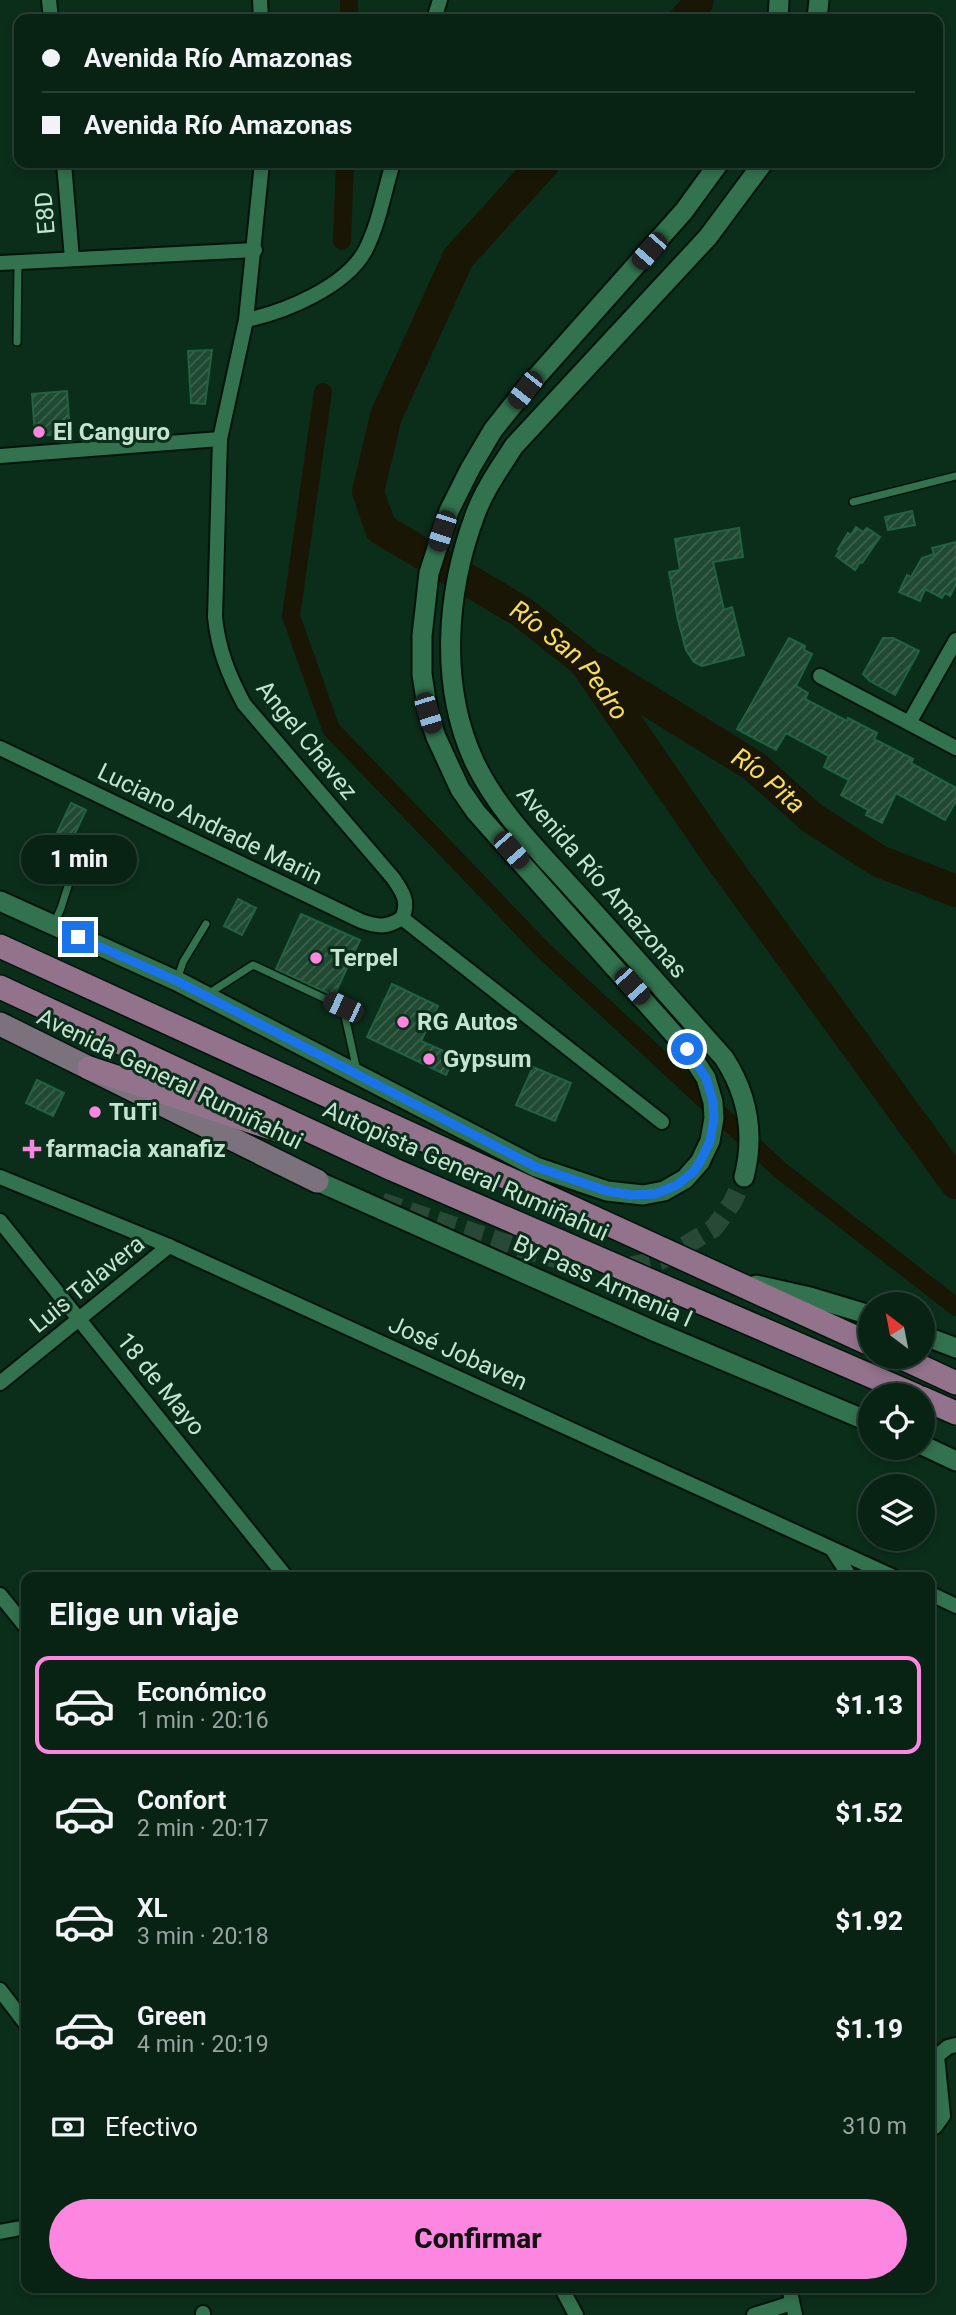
<!DOCTYPE html>
<html lang="es">
<head>
<meta charset="utf-8">
<style>
	:root { --surface:#082214; --page:#112a1d; --text:#f1f3f6; --muted:#98a4a0; --line:#293f34; --accent:#fd86e1 }
	body { margin:0; font-family:Roboto,sans-serif; background:var(--page); color:var(--text); height:100vh; display:flex; flex-direction:column; font-size:26px; white-space:nowrap }
	* { box-sizing:border-box; margin:0 }
	p { font-size:23px; color:var(--muted) }
	.icon { flex:none; width:38px; height:38px; fill:none; stroke:currentColor; stroke-width:2; stroke-linecap:round; stroke-linejoin:round }
	.map { position:relative; flex:1; overflow:hidden }
	.details { position:absolute; left:21px; top:1572px; width:914px; height:721px; display:flex; flex-direction:column; background:var(--surface); border-radius:14px; box-shadow:0 4px 10px #0003,0 0 0 2px var(--line) }
	.details>* { flex:none }
	.hud { position:absolute; left:14px; top:14px; width:929px; height:154px; border-radius:14px; box-shadow:0 4px 10px #0003,0 0 0 2px var(--line); display:grid; align-content:center; height:154px; padding:0 28px; background:var(--surface) }
	.needle { width:46px; rotate:328deg }
	.controls { position:absolute; left:858px; top:1292px; display:grid; gap:14px }
	.controls a { display:grid; place-items:center; width:77px; height:77px; border-radius:50%; background:var(--surface); box-shadow:0 4px 10px #0003,0 0 0 2px var(--line); font-size:35px }
	.end { position:absolute; width:32px; height:32px; margin:-16px; border:9px solid #1a73e8; background:#fff; box-shadow:0 0 0 4px #fff }
	.from { border-radius:50% }
	.bubble { position:absolute; height:49px; border-radius:24px; background:var(--surface); box-shadow:0 4px 10px #0003,0 0 0 2px var(--line); font-size:23px; font-weight:800; line-height:49px; text-align:center }
	.car { position:absolute; width:21px; height:42px; margin:-21px -10px; border-radius:9px; box-shadow:0 0 5px 2px #0007; background:linear-gradient(#222 24%,#8ab4d8 0 40%,#222 0 76%,#8ab4d8 0 86%,#222 0) }
	.hud b { display:flex; align-items:center; gap:24px; height:66px; font-size:26px }
	.hud b+b { border-top:2px solid var(--line) }
	.hud i { width:18px; height:18px; background:var(--text) }
	ul { padding:0; list-style:none }
	li { display:flex; align-items:center; gap:21px; height:98px; margin:0 14px 10px; padding:0 14px; border:4px solid transparent; border-radius:14px }
	li div { flex:1 }
	li b { display:block; font-size:26px }
	li em { font-style:normal; font-weight:800 }
	li.current { border-color:var(--accent) }
	li>.icon { width:63px; height:63px; stroke-width:1.5 }
	h2 { padding:0 28px; font-size:32px; line-height:84px }
	.pay { display:flex; align-items:center; gap:18px; height:77px; padding:0 28px; font-size:26px }
	.pay p { margin-inline-start:auto }
	.button { display:flex; gap:14px; margin-top:auto; padding:14px 28px }
	.button a { flex:1; height:80px; border-radius:42px; background:var(--accent); color:#111; font-size:28px; font-weight:800; line-height:80px; text-align:center }
	.map>svg:first-child { display:block }
	.lines { fill:none; stroke-linecap:round; stroke-linejoin:round }
	.canal { stroke:#1a1605; stroke-width:18 }
	.river { stroke:#1a1605; stroke-width:32 }
	.building { fill:url(#building-hatch); stroke:#216340; stroke-width:2 }
	.secondary-tunnel { stroke:#274936; stroke-width:19; stroke-dasharray:19 10; stroke-linecap:butt }
	.service-casing { stroke:#021309; stroke-width:10 }
	.minor-casing { stroke:#021309; stroke-width:18 }
	.secondary-casing { stroke:#021309; stroke-width:23 }
	.primary-casing { stroke:#021309; stroke-width:26 }
	.trunk-casing { stroke:#021309; stroke-width:26 }
	.service { stroke:#32724e; stroke-width:7 }
	.minor { stroke:#32724e; stroke-width:14 }
	.secondary { stroke:#32724e; stroke-width:19 }
	.primary { stroke:#7b727d; stroke-width:23 }
	.trunk { stroke:#93728c; stroke-width:23 }
	.route { stroke:#1a73e8; stroke-width:9 }
	.poi-dot { fill:#fd86e1; stroke:#0b2e1b; stroke-width:2.5 }
	.labels { text-anchor:middle; stroke-width:6; stroke-linejoin:round; paint-order:stroke }
	.street-label { font-size:24px; fill:#c4e4cf; stroke:#0b2e1b }
	.poi-label { font-size:24px; font-weight:bold; fill:#c4e4cf; stroke:#0b2e1b; text-anchor:start }
	.water-label { font-size:26px; font-style:italic; fill:#f9dc59; stroke:#0b2e1b }
</style>
</head>
<body>
<div class="map">
<svg width="956" height="2315" viewBox="0 0 956 2315">
	<defs>
		<pattern id="building-hatch" width="6" height="6" patternUnits="userSpaceOnUse" patternTransform="scale(1.75)"><rect width="6" height="6" fill="#1f4931"/><path d="M-1 1l2-2M0 6l6-6M5 7l2-2" fill="none" stroke="#3e634e"/></pattern>
	</defs>
	<rect width="100%" height="100%" fill="#0b2e1b"/>
	<g class="lines">
		<g class="canal">
			<polyline points="349,19 349,0"/>
			<polyline points="342,241 345,163"/>
			<polyline points="323,392 291,616 331,729 543,950 780,1170 956,1307"/>
		</g>
		<g class="river">
			<polyline points="685,19 695,8 698,0"/>
			<path id="s1" d="M 544,163 L 458,258 L 386,416 L 368,492 L 381,529 L 522,612 L 584,661 L 714,850 L 956,1183"/>
			<path id="s2" d="M 597,669 L 754,766 L 812,818 L 879,861 L 956,891"/>
		</g>
	</g>
	<g class="building">
		<polygon points="212,350 205,404 191,403 188,351"/>
		<polygon points="67,391 70,434 35,436 32,394"/>
		<polygon points="912,511 915,525 888,530 885,517"/>
		<polygon points="856,527 863,532 867,528 880,537 862,563 860,562 855,570 836,556 840,550 838,549 848,533 851,535"/>
		<polygon points="739,528 743,557 713,562 724,610 732,607 744,655 702,666 694,662 686,650 678,620 669,572 680,570 675,539"/>
		<polygon points="956,542 956,584 950,596 945,593 942,598 925,589 920,601 899,592 907,575 911,577 922,558 934,554 932,548"/>
		<polygon points="789,638 805,646 804,650 812,654 796,686 808,693 805,699 847,721 848,718 877,733 874,739 913,759 911,763 956,788 956,801 945,820 896,793 882,823 866,815 868,810 841,795 849,780 824,767 829,756 786,733 776,750 737,729"/>
		<polygon points="883,638 893,638 919,651 895,695 870,681 863,674"/>
		<polygon points="71,803 86,810 63,859 48,852"/>
		<polygon points="238,899 256,908 242,935 224,926"/>
		<polygon points="301,914 360,940 334,996 276,969"/>
		<polygon points="392,984 438,1006 421,1041 455,1056 446,1075 367,1037"/>
		<polygon points="533,1067 571,1083 555,1121 516,1105"/>
		<polygon points="37,1080 64,1093 53,1116 26,1103"/>
	</g>
	<g class="lines">
		<polyline class="secondary-tunnel" points="382,1202 526,1250 601,1272 661,1260 714,1228 732,1203 744,1177"/>
		<defs>
			<g id="service">
				<polyline points="17,342 18,263"/>
				<polyline points="853,502 956,476"/>
				<polyline points="55,922 61,908 82,842"/>
				<polyline points="177,980 183,962 206,924"/>
				<polyline points="208,994 253,965 343,1007 357,1071"/>
			</g>
			<g id="minor">
				<polyline points="49,0 51,19"/>
				<polyline points="260,0 261,19"/>
				<polyline points="434,19 440,0"/>
				<polyline points="64,163 72,259"/>
				<path d="M 262,163 L 246,320 L 220,439 L 215,617 C 218,649 229,676 244,704 L 393,878 C 402,891 410,902 402,918"/>
				<polyline points="0,263 255,250"/>
				<path d="M 246,320 C 285,312 345,287 365,251 C 379,224 384,192 393,163"/>
				<polyline points="0,456 220,439"/>
				<polyline points="956,640 909,723 956,748"/>
				<polyline points="820,676 909,723"/>
				<path d="M 0,748 L 361,921 C 378,927 387,928 402,918"/>
				<polyline points="402,918 662,1122"/>
				<polyline points="0,1177 169,1246 894,1577"/>
				<polyline points="0,1221 286,1577"/>
				<polyline points="0,1383 169,1246"/>
				<polyline points="832,1549 850,1577"/>
				<polyline points="929,1593 956,1606"/>
				<polyline points="0,1595 26,1627"/>
				<polyline points="0,1990 26,2024"/>
				<polyline points="929,2130 935,2127 943,2116 937,2056 948,2047 956,2045"/>
				<polyline points="0,2232 26,2227"/>
				<polyline points="561,2287 576,2315"/>
				<polyline points="789,2287 795,2315"/>
				<polyline points="203,2313 203,2315"/>
				<polyline points="754,2315 792,2303"/>
			</g>
			<g id="secondary">
				<polyline points="778,19 779,0"/>
				<polyline points="817,19 819,0"/>
				<polyline points="0,901 177,981 536,1167 607,1191 643,1195 664,1191 685,1179 700,1162 710,1141 714,1118 713,1102 706,1078 687,1049 476,812 460,789 436,737 428,713 422,674 422,636 429,573 449,511 470,469 493,430 525,390 684,211 719,163"/>
				<path d="M 744,1177 C 755,1134 748,1095 724,1058 C 673,1001 623,944 572,888 C 537,849 498,811 475,763 C 439,686 446,593 475,515 C 484,490 500,468 514,446 L 708,237 L 763,163"/>
				<polyline points="317,1181 654,1331 870,1422"/>
				<polyline points="756,1285 810,1297 870,1315"/>
				<polyline points="922,1335 956,1348"/>
				<polyline points="922,1445 956,1461"/>
			</g>
			<polyline id="primary" points="0,1024 317,1181"/>
			<g id="trunk">
				<polyline points="0,946 870,1344"/>
				<polyline points="0,987 392,1169 915,1395"/>
				<polyline points="89,1068 280,1131"/>
				<polyline points="898,1356 956,1383"/>
				<polyline points="922,1398 956,1413"/>
			</g>
		</defs>
		<use href="#service" class="service-casing"/>
		<use href="#minor" class="minor-casing"/>
		<use href="#secondary" class="secondary-casing"/>
		<use href="#primary" class="primary-casing"/>
		<use href="#trunk" class="trunk-casing"/>
		<use href="#service" class="service"/>
		<use href="#minor" class="minor"/>
		<use href="#secondary" class="secondary"/>
		<use href="#primary" class="primary"/>
		<use href="#trunk" class="trunk"/>
	</g>
	<g class="lines">
		<polyline class="route" points="78,937 177,981 536,1167 607,1191 632,1195 655,1194 677,1185 694,1171 700,1162 710,1141 714,1118 713,1101 706,1078 687,1049"/>
	</g>
	<g class="poi-dot">
		<circle cx="39" cy="432" r="7"/>
		<circle cx="316" cy="958" r="7"/>
		<circle cx="403" cy="1022" r="7"/>
		<circle cx="429" cy="1059" r="7"/>
		<circle cx="95" cy="1112" r="7"/>
		<path d="M28.5 1138.5h7v7h7v7h-7v7h-7v-7h-7v-7h7z"/>
	</g>
	<g class="labels">
		<g class="street-label">
			<text transform="translate(45 213) rotate(-95)" y="8">E8D</text>
			<text transform="translate(307 740) rotate(51)" y="8">Angel Chavez</text>
			<text transform="translate(210 824) rotate(26)" y="8">Luciano Andrade Marin</text>
			<text transform="translate(602 882) rotate(49)" y="8">Avenida Río Amazonas</text>
			<text transform="translate(170 1079) rotate(26)" y="8">Avenida General Rumiñahui</text>
			<text transform="translate(466 1171) rotate(24)" y="8">Autopista General Rumiñahui</text>
			<text transform="translate(603 1281) rotate(24)" y="8">By Pass Armenia I</text>
			<text transform="translate(87 1284) rotate(-39)" y="8">Luis Talavera</text>
			<text transform="translate(458 1353) rotate(24)" y="8">José Jobaven</text>
			<text transform="translate(161 1384) rotate(51)" y="8">18 de Mayo</text>
		</g>
		<g class="poi-label">
			<text x="53" y="440">El Canguro</text>
			<text x="330" y="966">Terpel</text>
			<text x="417" y="1030">RG Autos</text>
			<text x="443" y="1067">Gypsum</text>
			<text x="109" y="1120">TuTi</text>
			<text x="46" y="1157">farmacia xanafiz</text>
		</g>
		<g class="water-label">
			<text dy="9" stroke="none"><textPath href="#s1" startOffset="651">Río San Pedro</textPath></text>
			<text dy="9" stroke="none"><textPath href="#s2" startOffset="205">Río Pita</textPath></text>
		</g>
	</g>
</svg>
<div class="controls">
<a><svg class="needle" viewBox="-14 -14 28 28"><path d="M0-13l5 13h-10z" fill="#e53935"/><path d="M0 13l5-13h-10z" fill="#98a4a0"/></svg></a>
<a><svg class="icon" aria-label="locate" viewBox="0 0 24 24"><circle cx="12" cy="12" r="6"/><path d="M12 2v4M12 18v4M2 12h4M18 12h4"/></svg></a>
<a><svg class="icon" aria-label="layers" viewBox="0 0 24 24"><path d="M12 4l9 5-9 5-9-5zM3 14l9 5 9-5"/></svg></a>
</div>
<i class="end from" style="left:687px;top:1049px"></i>
<i class="end" style="left:78px;top:937px"></i>
<div class="bubble" style="left:21px;top:835px;width:116px">1 min</div>
<i class="car" style="left:649px;top:251px;rotate:221deg"></i>
<i class="car" style="left:525px;top:390px;rotate:218deg"></i>
<i class="car" style="left:442px;top:531px;rotate:198deg"></i>
<i class="car" style="left:428px;top:713px;rotate:163deg"></i>
<i class="car" style="left:511px;top:850px;rotate:139deg"></i>
<i class="car" style="left:632px;top:986px;rotate:138deg"></i>
<i class="car" style="left:343px;top:1007px;rotate:295deg"></i>
<div class="hud">
<b><i class="from"></i>Avenida Río Amazonas</b>
<b><i></i>Avenida Río Amazonas</b>
</div>
<section class="details">
<h2>Elige un viaje</h2>
<ul>
<li class="current"><svg class="icon" aria-label="car" viewBox="0 0 24 24"><path d="M5 17H2v-5l4-1 3-4h7l3 4 3 1v5h-3M9 17h6M6 11h13"/><circle cx="7" cy="17" r="2"/><circle cx="17" cy="17" r="2"/></svg><div><b>Económico</b><p>1 min · 20:16</p></div><em>$1.13</em></li>
<li><svg class="icon" aria-label="car" viewBox="0 0 24 24"><path d="M5 17H2v-5l4-1 3-4h7l3 4 3 1v5h-3M9 17h6M6 11h13"/><circle cx="7" cy="17" r="2"/><circle cx="17" cy="17" r="2"/></svg><div><b>Confort</b><p>2 min · 20:17</p></div><em>$1.52</em></li>
<li><svg class="icon" aria-label="car" viewBox="0 0 24 24"><path d="M5 17H2v-5l4-1 3-4h7l3 4 3 1v5h-3M9 17h6M6 11h13"/><circle cx="7" cy="17" r="2"/><circle cx="17" cy="17" r="2"/></svg><div><b>XL</b><p>3 min · 20:18</p></div><em>$1.92</em></li>
<li><svg class="icon" aria-label="car" viewBox="0 0 24 24"><path d="M5 17H2v-5l4-1 3-4h7l3 4 3 1v5h-3M9 17h6M6 11h13"/><circle cx="7" cy="17" r="2"/><circle cx="17" cy="17" r="2"/></svg><div><b>Green</b><p>4 min · 20:19</p></div><em>$1.19</em></li>
</ul>
<div class="pay"><svg class="icon" aria-label="cash" viewBox="0 0 24 24"><path d="M3 7h18v10H3z"/><circle cx="12" cy="12" r="2"/></svg>Efectivo<p>310 m</p></div>
<div class="button"><a>Confirmar</a></div>
</section>
</div>
</body>
</html>
